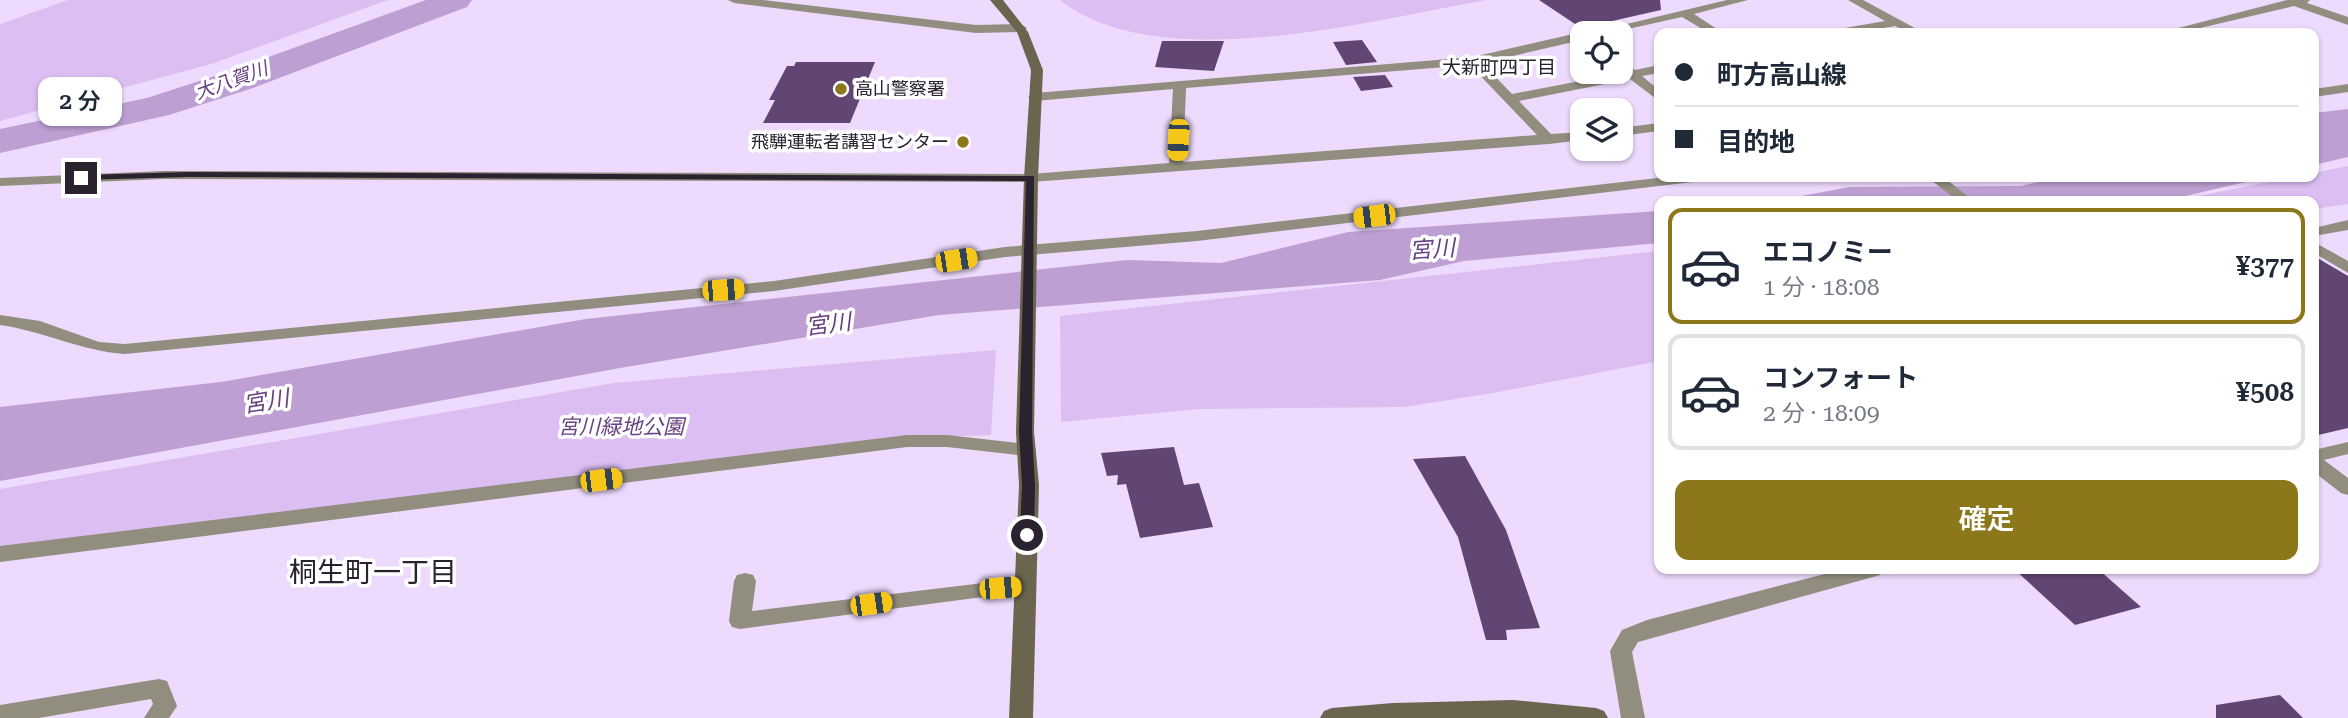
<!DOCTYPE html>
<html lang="ja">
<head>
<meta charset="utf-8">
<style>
	:root { --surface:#fff; --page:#f6f6f7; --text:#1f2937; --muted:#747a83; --line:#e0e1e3; --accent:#8c771b }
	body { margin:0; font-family:"Roboto Serif","Noto Sans JP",serif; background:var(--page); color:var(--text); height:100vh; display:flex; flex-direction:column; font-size:26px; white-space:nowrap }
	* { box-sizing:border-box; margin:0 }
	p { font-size:23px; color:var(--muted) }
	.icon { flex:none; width:38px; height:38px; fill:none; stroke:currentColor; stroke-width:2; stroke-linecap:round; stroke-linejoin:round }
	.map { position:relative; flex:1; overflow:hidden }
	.side { position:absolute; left:1654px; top:196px; width:665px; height:378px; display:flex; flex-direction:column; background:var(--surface); border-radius:14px; box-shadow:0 2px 5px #0004 }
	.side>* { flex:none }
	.top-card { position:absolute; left:1654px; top:28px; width:665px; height:154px; border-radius:14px; box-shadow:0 2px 5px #0004; display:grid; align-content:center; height:154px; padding:0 21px; background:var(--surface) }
	.tools { position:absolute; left:1570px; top:21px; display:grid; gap:14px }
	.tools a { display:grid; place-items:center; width:63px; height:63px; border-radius:14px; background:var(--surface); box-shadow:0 2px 5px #0004; font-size:35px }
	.end { position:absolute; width:32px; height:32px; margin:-16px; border:9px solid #2a232f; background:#fff; box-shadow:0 0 0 4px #fff }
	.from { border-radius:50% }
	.bubble { position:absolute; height:49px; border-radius:14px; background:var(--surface); box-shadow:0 2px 5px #0004; font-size:23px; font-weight:600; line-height:49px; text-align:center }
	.car { position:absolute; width:21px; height:42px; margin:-21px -10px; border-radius:9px; box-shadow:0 0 5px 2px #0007; background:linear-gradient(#f5c518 24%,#345 0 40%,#f5c518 0 76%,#345 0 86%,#f5c518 0) }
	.top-card b { display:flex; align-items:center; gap:24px; height:66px; font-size:26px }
	.top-card b+b { border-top:2px solid var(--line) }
	.top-card i { width:18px; height:18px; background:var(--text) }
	ul { padding:12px 0 0; list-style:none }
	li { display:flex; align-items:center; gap:21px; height:116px; margin:0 14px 10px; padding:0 7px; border:4px solid var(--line); border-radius:14px }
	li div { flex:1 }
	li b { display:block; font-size:26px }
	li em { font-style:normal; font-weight:600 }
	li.active { border-color:var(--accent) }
	li>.icon { width:63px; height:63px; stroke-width:1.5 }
	.button { display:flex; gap:14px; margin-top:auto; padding:14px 21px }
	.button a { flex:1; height:80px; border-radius:14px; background:var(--accent); color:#fff; font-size:28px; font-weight:600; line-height:80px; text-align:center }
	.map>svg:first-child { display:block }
	.green { fill:#dcbef2 }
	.water { fill:#bd9fd3 }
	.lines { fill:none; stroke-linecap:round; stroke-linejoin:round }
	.river { fill:#bd9fd3; fill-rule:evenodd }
	.building { fill:#614674 }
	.minor { fill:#918e7f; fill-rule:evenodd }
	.secondary { fill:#6b6550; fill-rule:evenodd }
	.route { fill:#2a232f }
	.poi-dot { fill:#8c771b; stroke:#fff; stroke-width:2.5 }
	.labels { text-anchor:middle; stroke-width:7; stroke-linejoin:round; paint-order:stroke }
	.far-poi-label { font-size:18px; fill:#2a232f; stroke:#fff; text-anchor:start }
	.far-neighbourhood-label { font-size:19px; fill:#2a232f; stroke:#fff }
	.far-water-label { font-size:19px; font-style:italic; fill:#674081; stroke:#fff }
	.park-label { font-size:21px; font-style:italic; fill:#684282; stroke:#fff }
	.water-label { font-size:23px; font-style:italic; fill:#674081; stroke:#fff }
	.near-neighbourhood-label { font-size:28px; fill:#2a232f; stroke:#fff }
</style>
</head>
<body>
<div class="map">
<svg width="2348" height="718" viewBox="0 0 2348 718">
	<rect width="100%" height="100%" fill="#eddafc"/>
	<g class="green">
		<polygon points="68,0 388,0 211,64 0,121 0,24"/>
		<path d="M 1060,0 L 1486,0 C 1372,20 1158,78 1060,0 Z"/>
		<polygon points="2348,166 2348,204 2314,209 2314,201 2186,201 2188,198 2294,177 2314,177 2314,173"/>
		<polygon points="1659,251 1659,361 1493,393 1404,407 1199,409 1061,422 1060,316"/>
		<path d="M 996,350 L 991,435 C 953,437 915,435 877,439 L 0,547 L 0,489 L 614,383 Z"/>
	</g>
	<g class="water">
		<polygon points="2348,109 2348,157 2314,165 2314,113"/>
		<polygon points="2061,177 2267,177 2164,201 1776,201 1849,187 2021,186"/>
		<polygon points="1659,211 1659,243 1464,261 1380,280 939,315 620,368 0,481 0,407 221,382 586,319 1127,260 1221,263 1348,232"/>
	</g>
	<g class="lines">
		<polygon class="river" points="426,0 472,0 467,7 253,88 169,115 0,153 0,129 147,98 227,72"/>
	</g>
	<g class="building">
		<polygon points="1539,0 1660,0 1661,10 1581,28"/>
		<polygon points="1362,40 1377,62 1346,65 1333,42"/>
		<polygon points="1162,41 1224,41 1214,71 1155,67"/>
		<polygon points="796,62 875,62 850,123 763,123 775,100 769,100 787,66 794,66"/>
		<polygon points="1385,75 1393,87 1361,91 1353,77"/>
		<polygon points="2314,256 2348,276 2348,428 2314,436"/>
		<polygon points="1174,447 1184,485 1199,483 1213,527 1140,538 1126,484 1117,485 1118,475 1107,476 1101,453"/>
		<polygon points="1465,456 1506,530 1540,628 1506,630 1507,640 1486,640 1458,537 1413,459"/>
		<polygon points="2014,569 2098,569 2141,607 2075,625"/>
		<polygon points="2280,695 2303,718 2216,718 2216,705"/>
	</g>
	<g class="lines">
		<g class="minor">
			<polygon points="728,0 763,0 976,25 1021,24 1027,28 1021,32 976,33 734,3"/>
			<polygon points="1727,0 1748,0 1694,14 1723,33 1709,33 1682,17 1610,33 1589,33"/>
			<polygon points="1848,0 1863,0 1924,33 1909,33 1895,26 1856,33 1833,33 1839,29 1885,21"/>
			<polygon points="2287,0 2310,0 2307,3 2348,17 2348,25 2294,6 2179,33 2159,33"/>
			<path d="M 1582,32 L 1585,33 L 1582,33 L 1582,40 L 1482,63 L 1512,94 L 1622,73 L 1620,60 L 1635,70 L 1659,65 L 1659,73 L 1642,76 L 1659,90 L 1659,101 L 1630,79 L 1519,101 L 1551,134 L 1582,132 L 1582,140 L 1549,144 L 1031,182 L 163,179 L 0,186 L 0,178 L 163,171 L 1031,174 L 1169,163 L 1173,89 L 1035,101 L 1028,97 L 1035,93 L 1473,57 ZM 1470,65 L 1537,135 L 1183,162 L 1186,88 Z"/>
			<polygon points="2348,84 2348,92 2314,97 2314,89"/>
			<polygon points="1659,123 1659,131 1620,136 1620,128"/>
			<path d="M 1666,177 L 1708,177 L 1701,181 L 1197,241 L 1005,257 L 774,291 L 125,354 C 81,351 43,331 0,325 L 0,315 L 40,321 L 99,342 L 125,344 L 774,281 L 1005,247 L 1197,231 Z"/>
			<polygon points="1927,177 1943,177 1974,201 1958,201"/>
			<polygon points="2348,220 2348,230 2314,236 2314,228"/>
			<polygon points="2314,242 2348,261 2348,273 2314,253"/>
			<polygon points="907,435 947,435 1026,444 1033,445 1036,450 1033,455 1026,456 947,447 907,447 0,562 0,546"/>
			<polygon points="2348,442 2348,454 2324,460 2348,478 2348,495 2341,493 2314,472 2314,450"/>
			<polygon points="1844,569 1884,569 1880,575 1873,577 1638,642 1632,652 1645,718 1621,718 1610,651 1622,630 1647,620"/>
			<polygon points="745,573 753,575 756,581 752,611 1025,578 1033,580 1036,586 1033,592 1025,594 975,598 740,629 732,627 729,621 734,581 737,575"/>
			<polygon points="159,679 167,681 177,706 169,718 144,718 153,704 151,699 39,718 0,718 0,705"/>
		</g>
		<g class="secondary">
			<polygon points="990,0 1003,0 1028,32 1043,70 1038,178 1034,432 1039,485 1033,718 1009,718 1019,485 1016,432 1024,178 1031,70 1017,32"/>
			<polygon points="1513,700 1596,708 1604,711 1608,718 1320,718 1324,711 1332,708 1393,703"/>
		</g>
	</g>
	<polygon class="route" points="188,172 1034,176 1032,432 1035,485 1034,535 1027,540 1020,535 1022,485 1019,432 1026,181 188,177 81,180 77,178 81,175"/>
	<g class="poi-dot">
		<circle cx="841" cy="89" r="7"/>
		<circle cx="963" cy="142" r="7"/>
	</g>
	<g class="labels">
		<g class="far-poi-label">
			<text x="855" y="95">高山警察署</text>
			<text x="949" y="148" text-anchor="end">飛騨運転者講習センター</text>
		</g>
		<g class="far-neighbourhood-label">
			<text x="1499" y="74">大新町四丁目</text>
		</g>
		<g class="far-water-label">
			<text transform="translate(231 80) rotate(-20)" y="7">大八賀川</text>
		</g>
		<g class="park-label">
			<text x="621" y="434">宮川緑地公園</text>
		</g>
		<g class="water-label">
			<text transform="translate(1432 249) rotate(-4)" y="8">宮川</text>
			<text transform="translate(828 324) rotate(-7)" y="8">宮川</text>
			<text transform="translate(266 401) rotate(-9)" y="8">宮川</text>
		</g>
		<g class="near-neighbourhood-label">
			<text x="373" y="582">桐生町一丁目</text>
		</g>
	</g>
</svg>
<div class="tools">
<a><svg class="icon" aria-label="locate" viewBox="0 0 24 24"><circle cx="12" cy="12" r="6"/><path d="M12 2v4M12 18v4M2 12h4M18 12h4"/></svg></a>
<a><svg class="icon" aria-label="layers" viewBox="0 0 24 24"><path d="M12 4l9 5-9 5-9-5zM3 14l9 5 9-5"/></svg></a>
</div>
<i class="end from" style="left:1027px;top:535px"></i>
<i class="end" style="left:81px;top:178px"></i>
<div class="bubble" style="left:38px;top:77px;width:84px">2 分</div>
<i class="car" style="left:1178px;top:140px;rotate:183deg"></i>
<i class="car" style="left:1374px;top:216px;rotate:263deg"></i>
<i class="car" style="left:956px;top:260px;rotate:81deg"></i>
<i class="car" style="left:723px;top:290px;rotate:86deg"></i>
<i class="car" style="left:601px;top:480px;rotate:83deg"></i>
<i class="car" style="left:1000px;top:588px;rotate:85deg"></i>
<i class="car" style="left:871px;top:604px;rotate:82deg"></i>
<div class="top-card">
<b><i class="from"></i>町方高山線</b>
<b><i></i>目的地</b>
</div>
<section class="side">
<ul>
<li class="active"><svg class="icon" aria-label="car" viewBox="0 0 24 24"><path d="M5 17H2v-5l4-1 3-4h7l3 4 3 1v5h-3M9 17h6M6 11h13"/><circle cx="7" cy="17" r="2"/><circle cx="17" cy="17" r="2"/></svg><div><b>エコノミー</b><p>1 分 · 18:08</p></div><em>¥377</em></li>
<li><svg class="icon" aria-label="car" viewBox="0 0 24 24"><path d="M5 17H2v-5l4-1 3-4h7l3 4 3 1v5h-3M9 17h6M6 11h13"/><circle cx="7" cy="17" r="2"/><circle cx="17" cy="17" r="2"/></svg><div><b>コンフォート</b><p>2 分 · 18:09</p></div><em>¥508</em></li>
</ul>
<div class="button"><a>確定</a></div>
</section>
</div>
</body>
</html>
